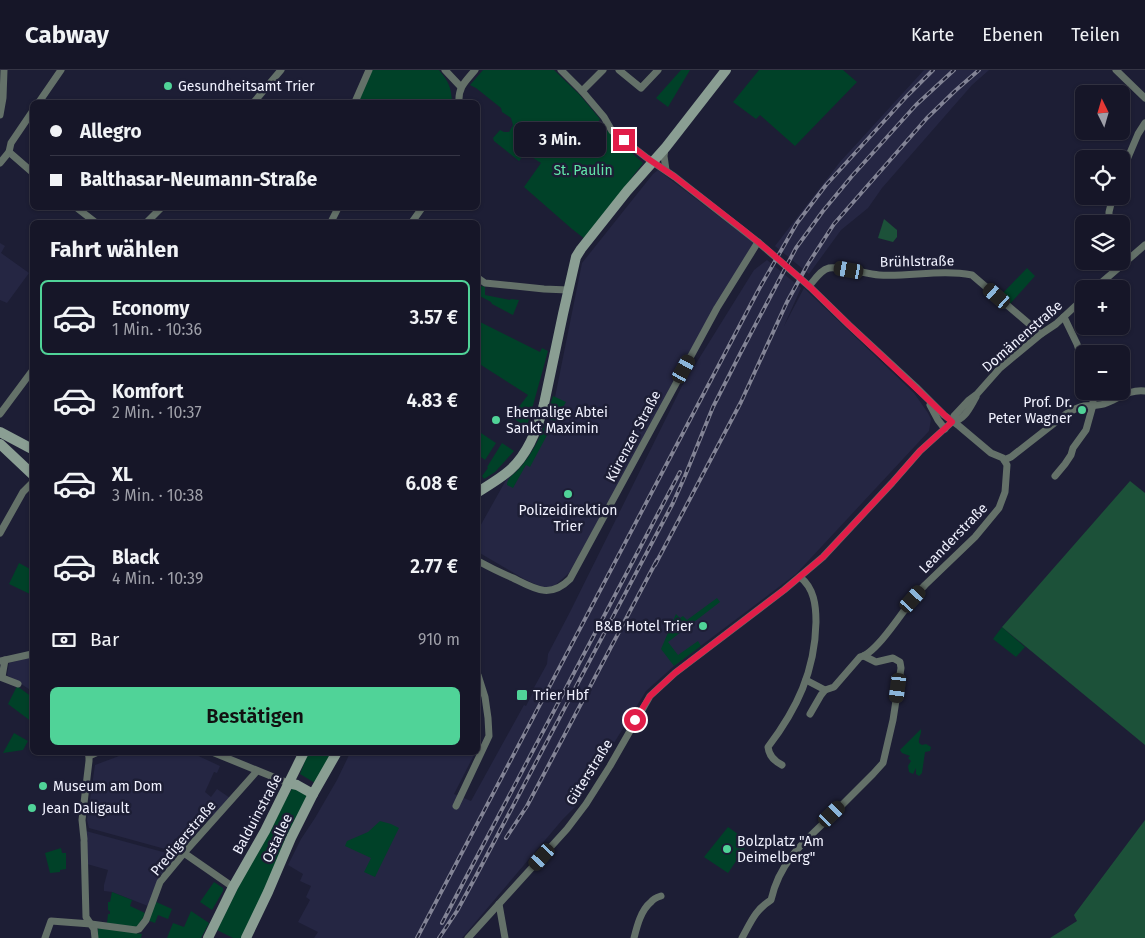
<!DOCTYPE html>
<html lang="de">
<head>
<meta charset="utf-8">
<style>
	:root { --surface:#161628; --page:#232334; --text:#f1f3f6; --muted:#9e9fa8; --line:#353545; --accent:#50d398 }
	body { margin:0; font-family:"Fira Sans",sans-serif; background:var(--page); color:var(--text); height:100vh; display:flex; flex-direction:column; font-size:19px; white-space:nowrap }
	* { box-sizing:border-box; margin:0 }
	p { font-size:16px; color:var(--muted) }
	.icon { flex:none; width:28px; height:28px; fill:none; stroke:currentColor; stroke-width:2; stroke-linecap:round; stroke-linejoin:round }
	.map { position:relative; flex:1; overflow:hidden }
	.drawer { position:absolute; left:30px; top:150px; width:450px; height:535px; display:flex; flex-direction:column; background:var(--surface); border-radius:8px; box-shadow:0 1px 4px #0004,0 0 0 1px var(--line) }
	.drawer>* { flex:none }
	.banner { position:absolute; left:30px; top:30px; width:450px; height:110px; border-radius:8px; box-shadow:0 1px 4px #0004,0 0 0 1px var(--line); display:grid; align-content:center; height:110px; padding:0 20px; background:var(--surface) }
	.needle { width:32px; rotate:355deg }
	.controls { position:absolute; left:1075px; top:15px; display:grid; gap:10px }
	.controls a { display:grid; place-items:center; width:55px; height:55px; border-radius:8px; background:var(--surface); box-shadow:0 1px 4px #0004,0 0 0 1px var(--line); font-size:25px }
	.end { position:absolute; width:22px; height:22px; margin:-11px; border:6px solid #e11d48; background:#fff; box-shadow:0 0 0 2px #fff }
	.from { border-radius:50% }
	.bubble { position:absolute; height:35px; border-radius:8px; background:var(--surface); box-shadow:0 1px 4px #0004,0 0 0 1px var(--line); font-size:16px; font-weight:600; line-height:35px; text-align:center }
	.car { position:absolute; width:15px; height:30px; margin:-15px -8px; border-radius:6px; box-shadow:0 0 4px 1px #0007; background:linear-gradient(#222 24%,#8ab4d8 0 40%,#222 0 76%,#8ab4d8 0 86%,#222 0) }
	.banner b { display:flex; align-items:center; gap:18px; height:48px; font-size:19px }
	.banner b+b { border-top:1px solid var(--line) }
	.banner i { width:12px; height:12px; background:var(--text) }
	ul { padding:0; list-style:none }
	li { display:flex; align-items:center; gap:15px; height:75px; margin:0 10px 8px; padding:0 10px; border:2px solid transparent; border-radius:8px }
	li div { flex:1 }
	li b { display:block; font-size:19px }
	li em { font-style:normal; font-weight:600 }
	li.on { border-color:var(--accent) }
	li>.icon { width:45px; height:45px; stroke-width:1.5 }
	h2 { padding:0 20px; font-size:22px; line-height:60px }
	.pay { display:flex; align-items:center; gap:12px; height:55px; padding:0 20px; font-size:19px }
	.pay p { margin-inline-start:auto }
	.button { display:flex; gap:10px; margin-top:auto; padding:10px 20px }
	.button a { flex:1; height:58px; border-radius:8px; background:var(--accent); color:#111; font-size:20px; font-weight:600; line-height:58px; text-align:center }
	header { display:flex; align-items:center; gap:30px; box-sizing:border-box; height:70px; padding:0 25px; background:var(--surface); border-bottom:1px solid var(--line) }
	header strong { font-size:24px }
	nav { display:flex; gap:28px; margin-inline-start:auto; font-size:18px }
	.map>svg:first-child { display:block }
	.built { fill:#252643 }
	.green { fill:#004128 }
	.forest { fill:#1c5139 }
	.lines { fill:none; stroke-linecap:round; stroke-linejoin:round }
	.minor { stroke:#647169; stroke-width:7 }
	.secondary { stroke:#8a9e93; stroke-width:10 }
	.rail-casing { stroke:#838496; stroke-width:4 }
	.rail { stroke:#1d1e35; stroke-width:2; stroke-dasharray:5.5; stroke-linecap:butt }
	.route { stroke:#e11d48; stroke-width:6 }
	.poi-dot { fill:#50d398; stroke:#1d1e35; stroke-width:2 }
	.labels { text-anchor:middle; stroke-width:5; stroke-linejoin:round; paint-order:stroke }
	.poi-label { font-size:14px; fill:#f0f1fe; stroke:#1d1e35; text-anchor:start }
	.park-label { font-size:14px; fill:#62e7aa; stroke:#1d1e35 }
	.street-label { font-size:14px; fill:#f0f1fe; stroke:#1d1e35 }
</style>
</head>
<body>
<header>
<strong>Cabway</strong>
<nav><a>Karte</a><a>Ebenen</a><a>Teilen</a></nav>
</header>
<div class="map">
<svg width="1145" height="868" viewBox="0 0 1145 868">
	<rect width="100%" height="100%" fill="#1d1e35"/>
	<g class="built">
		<polygon points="924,0 989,0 972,15 882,118 868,138 841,160 809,204 775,176 840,92"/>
		<polygon points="658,100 754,173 569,503 553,517 543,517 535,514 524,509 478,482 478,460 506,410 527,393 549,357 582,193 653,104"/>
		<polygon points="0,173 5,176 1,183 29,203 7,233 0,230"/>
		<polygon points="767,190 801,218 784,256 804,218 914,323 928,343 931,349 929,361 796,504 674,596 646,621 585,720 580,730 579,733 563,749 462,868 314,868 318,862 298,852 310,830 306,827 311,816 300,811 303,804 288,795 301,769 315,748 337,710 350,683 475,683 454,724 471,731 524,635 526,636 532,624 531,623 547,594 548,584 570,542 682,316 754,200"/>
		<polygon points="32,587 32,621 7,605 9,593"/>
		<polygon points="127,683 192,683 220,696 217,703 214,702 205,722 211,727 217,719 230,728 209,751 205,748 176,782 89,758 87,750 95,695"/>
		<polygon points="86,761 174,785 175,788 174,791 154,823 148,836 112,822 104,821 104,815 108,800 87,794"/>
	</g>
	<g class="green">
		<path d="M 372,0 L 439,0 C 449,12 451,17 452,32 L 358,32 Z"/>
		<polygon points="483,0 554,0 579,24 600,49 598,52 600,54 643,93 585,169 572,159 524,117 541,93 527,84 524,85 519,91 494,71 493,68 500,60 504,62 509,62 513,55 511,48 502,42 501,38 476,18 470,15"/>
		<polygon points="681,0 690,0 668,37 656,28"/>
		<polygon points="759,0 843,0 857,12 795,76 760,45 756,49 733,32"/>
		<polygon points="1027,198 1035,206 1010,234 1000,226"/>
		<polygon points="478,215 485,217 485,225 510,230 511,229 519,230 513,245 492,234 491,232 478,225"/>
		<polygon points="478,251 540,282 542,278 548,281 527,357 511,347 528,325 478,293"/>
		<polygon points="553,326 566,332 555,351 546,348"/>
		<path d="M 546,351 L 553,354 L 530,397 L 526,395 L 513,418 L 507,415 C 507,408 513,405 518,400 C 531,386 540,368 546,351 Z"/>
		<polygon points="478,361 496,373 485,390 478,385"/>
		<polygon points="502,373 514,381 495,402 484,409 482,406 488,398 487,397"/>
		<polygon points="19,493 32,500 32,525 9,514"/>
		<polygon points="717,528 720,532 668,572 678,585 698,571 701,576 674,596 661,579 676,544 680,548 683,546 687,550"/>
		<polygon points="1002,557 1025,577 1016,587 993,569"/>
		<polygon points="17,616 32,627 32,652 8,634"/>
		<path d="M 921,659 C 922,665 918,667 919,673 L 922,675 L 926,674 L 931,677 L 930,681 L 925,682 L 922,703 L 919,706 L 916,704 L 916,698 L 913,704 L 909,702 L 908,696 L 911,691 L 908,688 L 910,686 L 902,683 L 900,680 Z"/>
		<polygon points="14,663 28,671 23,680 3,683"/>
		<polygon points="308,683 333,683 315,713 300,704"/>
		<polygon points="293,717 309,725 242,868 233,868 217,860 260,774"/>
		<polygon points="380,751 391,754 399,758 375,807 364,802 371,788 345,776 347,771 368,762"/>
		<polygon points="728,757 749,772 728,803 704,787"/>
		<polygon points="61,778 62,783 66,783 66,799 60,800 60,802 50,803 45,783"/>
		<polygon points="214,812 223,818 223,821 212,840 200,832"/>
		<polygon points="112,822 132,830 130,836 145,843 143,848 137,857 107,853 108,844 110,844 110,841 108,840 108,832 110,832"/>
		<polygon points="154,831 172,839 168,849 158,845 155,853 147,850"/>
		<polygon points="191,841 209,853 201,868 167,868 173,853 184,857"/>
		<polygon points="98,857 142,864 141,868 98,868"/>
	</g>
	<g class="forest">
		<polygon points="884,149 897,160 897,167 893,172 878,168"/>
		<polygon points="1130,411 1145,423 1145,675 1002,557"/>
		<polygon points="1145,750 1145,868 1050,868 1077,851 1074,845"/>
	</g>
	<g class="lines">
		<g class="minor">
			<polyline points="445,0 461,17"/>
			<path d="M 561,0 L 582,21 L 604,47 L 612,61 L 647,88 L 675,107 L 758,172 L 809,216 L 849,255 L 916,317 L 944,345 L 959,356 L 991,383 L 1003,388 L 1004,390 L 1011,387 L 1066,344 C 1071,341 1078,337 1084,336 C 1090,335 1098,336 1104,334 C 1118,329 1129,319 1145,321"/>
			<polyline points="619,0 641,18 658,0"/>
			<polyline points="1116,0 1145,28"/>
			<polyline points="582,21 603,0"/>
			<polyline points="39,32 61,0"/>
			<polyline points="254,32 281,0"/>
			<polyline points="355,32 369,0"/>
			<path d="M 459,32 C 458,17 466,11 475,0"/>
			<polyline points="0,45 3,28 4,0"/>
			<polyline points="665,79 664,86 666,100"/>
			<polyline points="9,82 32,102"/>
			<polyline points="0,93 9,82 11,73 32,42"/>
			<polyline points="1121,104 1138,64 1145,53"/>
			<polyline points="77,138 95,152"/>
			<polyline points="147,152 161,138"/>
			<polyline points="331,152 338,138"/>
			<polyline points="412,152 422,138"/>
			<polyline points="1109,154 1109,142 1113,126"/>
			<polyline points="1121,180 1127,189"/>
			<polyline points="478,208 485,213 544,219 568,220"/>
			<path d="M 809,216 C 815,210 820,200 829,198 C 841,196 866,204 879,205 C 910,207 941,199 972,205 L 1041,264"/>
			<polyline points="1094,219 1145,175"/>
			<polyline points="1064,247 1077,274 1084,296"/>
			<polyline points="930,335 938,350 945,359"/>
			<polyline points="0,344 32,301"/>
			<path d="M 952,352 C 965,350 970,337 976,327"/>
			<polyline points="1055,406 1065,394 1071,385 1073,378 1086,360 1093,335 1093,325 1092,321"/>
			<polyline points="0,463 23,422 32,413"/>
			<path d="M 478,491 C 489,497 501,503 513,508 C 535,519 550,529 570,509 L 717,238 L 758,172"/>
			<polyline points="911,530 925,515 975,467 999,438 1005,422 1007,395 1004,390"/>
			<polyline points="0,591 32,584"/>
			<polyline points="0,607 18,614"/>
			<polyline points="2,607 5,590"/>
			<polyline points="806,610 825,620 821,625 810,644"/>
			<path d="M 825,620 L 834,617 L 860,587 C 875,584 899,547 909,534"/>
			<polyline points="212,682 288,713"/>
			<polyline points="89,686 98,682"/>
			<path d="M 782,695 C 774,691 769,686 768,677 C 797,639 815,601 816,552 C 816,535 814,518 800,507"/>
			<polyline points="456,736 489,666 488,648 485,627 478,605"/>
			<polyline points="84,769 82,750 89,691 89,682"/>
			<polyline points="84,772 86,847 94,859 95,868"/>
			<polyline points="184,783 233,817"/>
			<polyline points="499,834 505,868"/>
			<polyline points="45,868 51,851 91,854 136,860 139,859 146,850 160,812 184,783 257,701"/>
			<polyline points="468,868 567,759 586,734 610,696 650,626 675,603 784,520 823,487 892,413 920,381 952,352 954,346 969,330 977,324 1000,298 1041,264 1056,254 1084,228"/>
			<path d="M 634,868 C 637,856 641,840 651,832 C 653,829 658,827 661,826"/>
			<path d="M 742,868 C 751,852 755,840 771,830 C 779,794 801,774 827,750 C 842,735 858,719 873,704 L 883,693 L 893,650 L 901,598 L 900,592 L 893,588 L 876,592 L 864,586"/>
		</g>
		<g class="secondary">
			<polyline points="0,362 32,379"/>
			<polyline points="0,374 32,404"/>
			<path d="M 478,422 C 489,415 501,408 510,400 C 529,383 538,358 544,334 L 563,244 L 576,187 L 581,179 L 627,121 L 666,77 L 726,0"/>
			<polyline points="288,713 297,715 313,724"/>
			<polyline points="208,868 233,817 265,761 304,682"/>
			<polyline points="246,868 268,822 291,768 313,724 337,682"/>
		</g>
		<defs>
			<g id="rail">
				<polyline points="655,495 741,332 787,232 808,194 834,154 927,48 956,20 979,0"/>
				<polyline points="506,768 527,736 657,490"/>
				<polyline points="442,853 680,402"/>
				<polyline points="417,868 703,325 759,219 786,172 797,153 826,115 907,26 933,0"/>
				<polyline points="439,868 457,841 476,806 673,433 685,406 713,337 740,284 796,178 823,141 852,106 916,35 954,0"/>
			</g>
		</defs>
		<use href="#rail" class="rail-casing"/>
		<use href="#rail" class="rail"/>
	</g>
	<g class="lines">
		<polyline class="route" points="624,70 647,88 675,107 741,158 769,181 809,216 849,255 952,352 920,381 892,413 823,487 784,520 675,603 650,626 635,650"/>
	</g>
	<g class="poi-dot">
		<circle cx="168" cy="16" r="5"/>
		<circle cx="1082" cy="340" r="5"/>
		<circle cx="496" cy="350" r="5"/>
		<circle cx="568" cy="424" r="5"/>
		<circle cx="703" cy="556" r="5"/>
		<rect x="516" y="619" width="12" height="12" rx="2.5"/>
		<circle cx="43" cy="716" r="5"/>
		<circle cx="32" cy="738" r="5"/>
		<circle cx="727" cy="779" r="5"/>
	</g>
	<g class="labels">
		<g class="poi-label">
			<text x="178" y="21">Gesundheitsamt Trier</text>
			<text x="1072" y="337" text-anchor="end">Prof. Dr.<tspan x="1072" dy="16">Peter Wagner</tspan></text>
			<text x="506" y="347">Ehemalige Abtei<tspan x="506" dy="16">Sankt Maximin</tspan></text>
			<text x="568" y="445" text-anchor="middle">Polizeidirektion<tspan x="568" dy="16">Trier</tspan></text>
			<text x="693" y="561" text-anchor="end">B&amp;B Hotel Trier</text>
			<text x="533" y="630">Trier Hbf</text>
			<text x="53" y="721">Museum am Dom</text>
			<text x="42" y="743">Jean Daligault</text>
			<text x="737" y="776">Bolzplatz "Am<tspan x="737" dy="16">Deimelberg"</tspan></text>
		</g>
		<g class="park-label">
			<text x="583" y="105">St. Paulin</text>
		</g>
		<g class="street-label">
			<text transform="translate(917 191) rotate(-1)" y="5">Brühlstraße</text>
			<text transform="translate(1022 266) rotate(-41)" y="5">Domänenstraße</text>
			<text transform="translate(633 366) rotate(-62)" y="5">Kürenzer Straße</text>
			<text transform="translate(953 468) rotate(-46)" y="5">Leanderstraße</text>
			<text transform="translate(589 702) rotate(-58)" y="5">Güterstraße</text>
			<text transform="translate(257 744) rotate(-62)" y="5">Balduinstraße</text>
			<text transform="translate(183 768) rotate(-50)" y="5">Predigerstraße</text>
			<text transform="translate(277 768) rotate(-65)" y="5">Ostallee</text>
		</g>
	</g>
</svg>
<div class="controls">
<a><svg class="needle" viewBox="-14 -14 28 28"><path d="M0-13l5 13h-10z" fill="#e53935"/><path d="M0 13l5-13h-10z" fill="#9e9fa8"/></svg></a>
<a><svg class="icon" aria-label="locate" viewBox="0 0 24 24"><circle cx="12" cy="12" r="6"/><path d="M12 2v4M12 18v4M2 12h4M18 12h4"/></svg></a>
<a><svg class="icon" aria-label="layers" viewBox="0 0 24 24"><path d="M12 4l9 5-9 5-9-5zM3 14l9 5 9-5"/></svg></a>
<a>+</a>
<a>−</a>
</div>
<i class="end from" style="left:635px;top:650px"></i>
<i class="end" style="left:624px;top:70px"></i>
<div class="bubble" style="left:514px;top:52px;width:92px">3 Min.</div>
<i class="car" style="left:849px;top:200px;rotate:280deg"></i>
<i class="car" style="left:997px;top:226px;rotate:311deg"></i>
<i class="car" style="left:684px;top:299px;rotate:29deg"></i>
<i class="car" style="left:913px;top:529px;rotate:42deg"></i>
<i class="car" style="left:898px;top:618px;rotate:187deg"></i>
<i class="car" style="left:832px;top:744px;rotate:46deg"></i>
<i class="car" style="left:542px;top:787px;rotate:222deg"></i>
<div class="banner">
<b><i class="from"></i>Allegro</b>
<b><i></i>Balthasar-Neumann-Straße</b>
</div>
<section class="drawer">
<h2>Fahrt wählen</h2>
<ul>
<li class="on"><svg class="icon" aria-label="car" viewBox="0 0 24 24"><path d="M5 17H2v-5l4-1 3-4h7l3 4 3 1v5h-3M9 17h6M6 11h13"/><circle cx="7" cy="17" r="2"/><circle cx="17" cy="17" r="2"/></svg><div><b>Economy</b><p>1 Min. · 10:36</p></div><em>3.57 €</em></li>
<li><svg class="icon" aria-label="car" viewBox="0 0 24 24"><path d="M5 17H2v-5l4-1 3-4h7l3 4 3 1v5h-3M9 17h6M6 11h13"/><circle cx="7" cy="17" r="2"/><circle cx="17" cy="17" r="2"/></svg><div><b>Komfort</b><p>2 Min. · 10:37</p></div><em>4.83 €</em></li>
<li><svg class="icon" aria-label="car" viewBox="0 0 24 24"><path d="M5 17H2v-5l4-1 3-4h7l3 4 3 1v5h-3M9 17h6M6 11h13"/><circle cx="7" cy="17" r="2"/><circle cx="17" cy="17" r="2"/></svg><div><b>XL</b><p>3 Min. · 10:38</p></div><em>6.08 €</em></li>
<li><svg class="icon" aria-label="car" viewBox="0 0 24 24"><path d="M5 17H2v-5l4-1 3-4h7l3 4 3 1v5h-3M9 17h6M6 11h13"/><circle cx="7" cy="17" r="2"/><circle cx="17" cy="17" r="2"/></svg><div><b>Black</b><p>4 Min. · 10:39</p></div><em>2.77 €</em></li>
</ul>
<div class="pay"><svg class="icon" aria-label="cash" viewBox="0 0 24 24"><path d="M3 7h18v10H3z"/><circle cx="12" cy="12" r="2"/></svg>Bar<p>910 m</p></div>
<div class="button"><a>Bestätigen</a></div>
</section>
</div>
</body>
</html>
